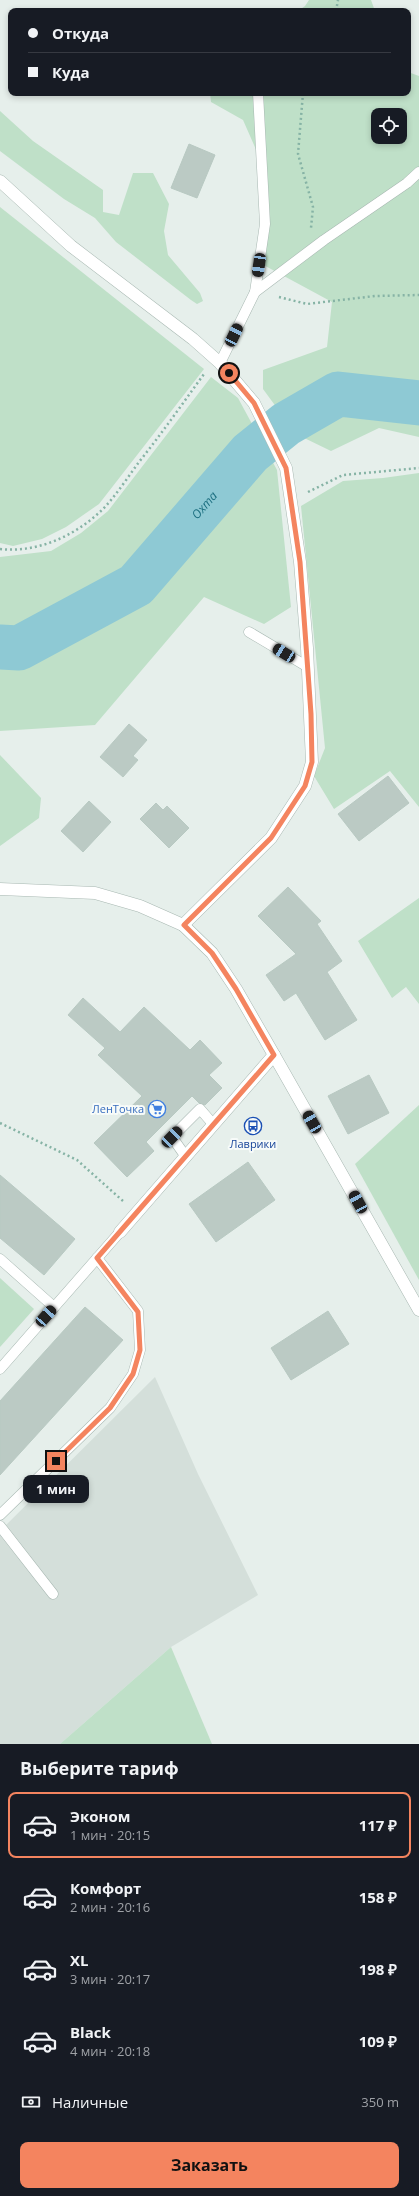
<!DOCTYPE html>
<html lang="ru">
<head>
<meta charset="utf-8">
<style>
	:root { --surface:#171b24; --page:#242831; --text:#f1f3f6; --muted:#9ea1a6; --line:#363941; --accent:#f4845f }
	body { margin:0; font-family:"Open Sans",sans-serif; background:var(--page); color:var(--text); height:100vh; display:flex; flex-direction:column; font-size:15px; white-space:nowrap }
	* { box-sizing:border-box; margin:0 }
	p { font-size:13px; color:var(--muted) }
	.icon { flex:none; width:22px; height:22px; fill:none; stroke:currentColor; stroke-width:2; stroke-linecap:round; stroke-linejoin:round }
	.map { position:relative; height:1744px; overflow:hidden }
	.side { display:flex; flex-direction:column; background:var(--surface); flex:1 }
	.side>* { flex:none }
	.top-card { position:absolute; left:8px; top:8px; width:403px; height:88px; border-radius:8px; box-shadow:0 2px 6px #0003; display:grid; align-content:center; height:88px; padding:0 20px; background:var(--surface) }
	.controls { position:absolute; left:371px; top:108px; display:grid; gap:8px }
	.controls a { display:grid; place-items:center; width:36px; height:36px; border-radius:8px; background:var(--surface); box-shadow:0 2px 6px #0003; font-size:20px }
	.end { position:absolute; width:18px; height:18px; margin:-9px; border:5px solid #f4845f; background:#111; box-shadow:0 0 0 2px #111 }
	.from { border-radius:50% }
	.bubble { position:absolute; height:28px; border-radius:8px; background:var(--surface); box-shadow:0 2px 6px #0003; font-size:13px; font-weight:700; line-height:28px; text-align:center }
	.car { position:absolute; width:12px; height:24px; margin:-12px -6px; border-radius:5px; box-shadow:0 0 3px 1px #0007; background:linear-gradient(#222 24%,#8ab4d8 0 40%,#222 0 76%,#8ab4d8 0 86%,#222 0) }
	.top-card b { display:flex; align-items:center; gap:14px; height:38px; font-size:15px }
	.top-card b+b { border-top:1px solid var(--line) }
	.top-card i { width:10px; height:10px; background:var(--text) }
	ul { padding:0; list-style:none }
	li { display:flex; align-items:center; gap:12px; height:66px; margin:0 8px 6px; padding:0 12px; border:2px solid transparent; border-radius:8px }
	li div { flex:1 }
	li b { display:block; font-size:15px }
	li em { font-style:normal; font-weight:700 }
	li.on { border-color:var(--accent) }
	li>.icon { width:36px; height:36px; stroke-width:1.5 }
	h2 { padding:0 20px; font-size:18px; line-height:48px }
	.pay { display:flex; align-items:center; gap:10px; height:44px; padding:0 20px; font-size:15px }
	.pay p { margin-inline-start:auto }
	.action { display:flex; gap:8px; margin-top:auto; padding:8px 20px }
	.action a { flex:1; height:46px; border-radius:8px; background:var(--accent); color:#111; font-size:16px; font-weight:700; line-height:46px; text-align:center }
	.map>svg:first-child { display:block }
	.built { fill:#d4dfda }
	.green { fill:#bfe0c8; fill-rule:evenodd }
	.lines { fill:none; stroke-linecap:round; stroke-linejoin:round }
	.river { stroke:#8ec9d4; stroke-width:45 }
	.building { fill:#bbcac4; stroke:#b8c9c2 }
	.service-casing { stroke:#a8b8b2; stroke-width:11 }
	.minor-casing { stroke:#a8b8b2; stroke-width:13 }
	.tertiary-casing { stroke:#a8b8b2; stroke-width:13 }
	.path { stroke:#86b3a5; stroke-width:2.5; stroke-dasharray:2 3; stroke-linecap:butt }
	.service { stroke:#fff; stroke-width:10 }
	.minor { stroke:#fff; stroke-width:12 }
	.tertiary { stroke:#fff; stroke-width:12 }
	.route { stroke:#f4845f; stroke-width:5 }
	.labels { text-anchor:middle; stroke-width:4; stroke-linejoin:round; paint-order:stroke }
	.shop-label { font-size:11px; fill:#366cbe; stroke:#f7fbf9; text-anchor:end }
	.transit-label { font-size:11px; fill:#164399; stroke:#f7fbf9 }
	.water-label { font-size:12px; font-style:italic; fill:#1c6f80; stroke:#f7fbf9 }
</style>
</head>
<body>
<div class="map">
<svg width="419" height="1744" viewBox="0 0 419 1744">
	<rect width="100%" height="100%" fill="#e6efeb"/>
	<polygon class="built" points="155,1377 198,1474 258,1595 171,1647 60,1744 0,1744 0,1531"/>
	<g class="green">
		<polygon points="309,0 371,0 375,11 298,11 305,6"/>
		<path d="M 408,72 L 419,76 L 419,437 L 379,428 L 331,451 L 296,434 L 263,389 L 263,370 L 327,347 L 332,302 L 258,262 L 263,226 L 258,154 L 243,120 L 211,102 L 210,93 L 408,93 ZM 378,115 L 400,115 L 400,137 L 378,137 Z"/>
		<polygon points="0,111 33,141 103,190 103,212 119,215 133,173 153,173 169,204 164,231 168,255 200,293 203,301 197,304 191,300 116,242 95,218 64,199 0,151"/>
		<polygon points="0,207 204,369 99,504 66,527 42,539 13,546 0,543"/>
		<polygon points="211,377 238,398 277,470 291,607 264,624 204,597 95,725 0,731 0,557 51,551 81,533 108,511"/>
		<polygon points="419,473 419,807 390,771 334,809 314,776 325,748 301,506 343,481 383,478"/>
		<polygon points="0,755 41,798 39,818 0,846"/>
		<polygon points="419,898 419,1004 406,987 392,998 358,941"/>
		<polygon points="419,1105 419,1280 355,1164"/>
		<polygon points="0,1278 34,1309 0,1347"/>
		<polygon points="171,1647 212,1744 60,1744"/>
	</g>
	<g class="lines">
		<path class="river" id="s1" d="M 0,647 L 19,648 L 136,585 L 250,453 L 286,424 L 338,394 L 419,403"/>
	</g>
	<g class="building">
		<polygon points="189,144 215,155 197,198 171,188"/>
		<polygon points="129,724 147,740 133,756 138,760 123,777 100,757"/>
		<polygon points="388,776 409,803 359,841 338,814"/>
		<polygon points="89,801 111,822 83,852 61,831"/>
		<polygon points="156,803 163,810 167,806 189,828 169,848 140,819"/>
		<polygon points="288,887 321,921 317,924 342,961 327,972 357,1020 325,1040 296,993 284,1001 266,975 296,954 258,916"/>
		<polygon points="83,998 120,1032 144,1007 190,1050 200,1040 222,1063 209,1075 222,1088 205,1105 199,1103 192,1096 146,1142 154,1151 127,1177 94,1143 142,1096 98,1055 105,1048 68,1015"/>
		<polygon points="369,1075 389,1113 348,1134 328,1096"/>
		<polygon points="248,1162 275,1200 216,1242 189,1204"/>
		<polygon points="0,1175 75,1239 44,1275 0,1238"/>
		<polygon points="85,1307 123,1340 0,1475 0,1401"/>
		<polygon points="328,1311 349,1344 291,1380 271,1348"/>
	</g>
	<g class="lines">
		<defs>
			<g id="service">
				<polyline points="255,292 265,224 258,93"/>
				<polyline points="220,363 255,292 324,240 407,183 419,172"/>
				<polyline points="249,632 308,667"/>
				<polyline points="186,1157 172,1137 200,1109 213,1124"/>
				<polyline points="0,1259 54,1307"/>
				<polyline points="0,1369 120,1232"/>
				<polyline points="0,1515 110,1408 133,1374 140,1350 138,1311 97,1258"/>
				<polyline points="0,1526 53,1594"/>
			</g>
			<g id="minor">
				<polyline points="0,181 71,246 193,339 220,363 254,403 286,468 300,562 307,648 312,762 305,786 271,838 183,925"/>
				<polyline points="0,889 95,893 140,906 183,925 212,953 236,989 274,1055 120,1232"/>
			</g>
			<polyline id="tertiary" points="274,1055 419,1310"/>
		</defs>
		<use href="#service" class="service-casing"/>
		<use href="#minor" class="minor-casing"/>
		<use href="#tertiary" class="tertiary-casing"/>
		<g class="path">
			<polyline points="336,11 338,0"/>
			<polyline points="303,93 298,154 313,207 311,228"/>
			<polyline points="279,297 307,304 375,296 419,295"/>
			<polyline points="308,492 343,475 419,468"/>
			<path d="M 0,549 C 39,553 77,535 104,508 C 117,494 128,477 139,462 C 162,433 183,403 204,374"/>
			<polyline points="0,1123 77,1160 123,1201"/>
		</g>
		<use href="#service" class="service"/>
		<use href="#minor" class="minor"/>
		<use href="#tertiary" class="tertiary"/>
	</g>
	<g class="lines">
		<polyline class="route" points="56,1461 110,1408 133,1374 140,1350 138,1312 97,1258 274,1055 236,989 212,953 184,925 271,838 305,786 312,762 311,714 300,562 286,468 254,403 229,373"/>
	</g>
	<defs>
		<symbol id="supermarket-ring" viewBox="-11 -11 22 22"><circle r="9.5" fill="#f7fbf9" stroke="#3f7fe0" stroke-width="1.5"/><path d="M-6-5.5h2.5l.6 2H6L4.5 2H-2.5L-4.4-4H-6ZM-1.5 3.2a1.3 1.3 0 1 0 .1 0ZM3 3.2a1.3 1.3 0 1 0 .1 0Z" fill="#3f7fe0"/></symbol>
		<symbol id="bus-ring" viewBox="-11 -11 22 22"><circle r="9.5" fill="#f7fbf9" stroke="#1a4fb4" stroke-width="1.5"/><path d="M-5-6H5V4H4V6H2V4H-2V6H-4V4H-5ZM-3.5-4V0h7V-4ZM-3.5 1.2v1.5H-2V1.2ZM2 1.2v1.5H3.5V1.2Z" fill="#1a4fb4"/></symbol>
	</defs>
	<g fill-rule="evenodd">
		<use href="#supermarket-ring" x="147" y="1099" width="20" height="20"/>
		<use href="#bus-ring" x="243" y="1116" width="20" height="20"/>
	</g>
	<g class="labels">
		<g class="shop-label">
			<text x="144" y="1113">ЛенТочка</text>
		</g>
		<g class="transit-label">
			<text x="253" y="1148">Лаврики</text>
		</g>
		<g class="water-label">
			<text dy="4" stroke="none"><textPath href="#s1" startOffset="257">Охта</textPath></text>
		</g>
	</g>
</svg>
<div class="controls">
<a><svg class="icon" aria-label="locate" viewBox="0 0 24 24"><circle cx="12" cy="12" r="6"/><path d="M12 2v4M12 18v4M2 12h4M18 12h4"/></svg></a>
</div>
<i class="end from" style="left:229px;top:373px"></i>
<i class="end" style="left:56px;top:1461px"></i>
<div class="bubble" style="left:23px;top:1475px;width:66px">1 мин</div>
<i class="car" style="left:259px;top:265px;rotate:188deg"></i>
<i class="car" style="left:234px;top:335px;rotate:26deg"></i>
<i class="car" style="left:284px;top:653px;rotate:301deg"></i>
<i class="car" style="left:312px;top:1122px;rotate:330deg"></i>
<i class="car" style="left:172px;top:1137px;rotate:44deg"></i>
<i class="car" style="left:358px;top:1202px;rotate:331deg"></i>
<i class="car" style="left:46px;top:1316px;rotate:42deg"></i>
<div class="top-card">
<b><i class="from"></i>Откуда</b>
<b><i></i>Куда</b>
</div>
</div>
<section class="side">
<h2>Выберите тариф</h2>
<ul>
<li class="on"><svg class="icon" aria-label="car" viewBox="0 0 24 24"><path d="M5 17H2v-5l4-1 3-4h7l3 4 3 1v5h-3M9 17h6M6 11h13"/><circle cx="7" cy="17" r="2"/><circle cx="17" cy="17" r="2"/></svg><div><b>Эконом</b><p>1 мин · 20:15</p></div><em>117 ₽</em></li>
<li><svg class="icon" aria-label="car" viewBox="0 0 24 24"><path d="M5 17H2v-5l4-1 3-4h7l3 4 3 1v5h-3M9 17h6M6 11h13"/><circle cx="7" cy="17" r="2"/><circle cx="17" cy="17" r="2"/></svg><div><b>Комфорт</b><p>2 мин · 20:16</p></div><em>158 ₽</em></li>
<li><svg class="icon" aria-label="car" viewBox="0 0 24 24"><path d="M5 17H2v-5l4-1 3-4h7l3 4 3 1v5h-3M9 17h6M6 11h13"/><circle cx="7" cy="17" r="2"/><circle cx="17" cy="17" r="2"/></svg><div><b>XL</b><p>3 мин · 20:17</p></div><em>198 ₽</em></li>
<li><svg class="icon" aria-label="car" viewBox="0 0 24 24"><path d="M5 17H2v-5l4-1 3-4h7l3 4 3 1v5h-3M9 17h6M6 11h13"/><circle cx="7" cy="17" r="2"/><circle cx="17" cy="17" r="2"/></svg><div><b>Black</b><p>4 мин · 20:18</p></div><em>109 ₽</em></li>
</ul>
<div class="pay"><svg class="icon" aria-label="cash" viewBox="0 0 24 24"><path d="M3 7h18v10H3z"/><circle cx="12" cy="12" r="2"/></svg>Наличные<p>350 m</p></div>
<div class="action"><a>Заказать</a></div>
</section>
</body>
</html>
